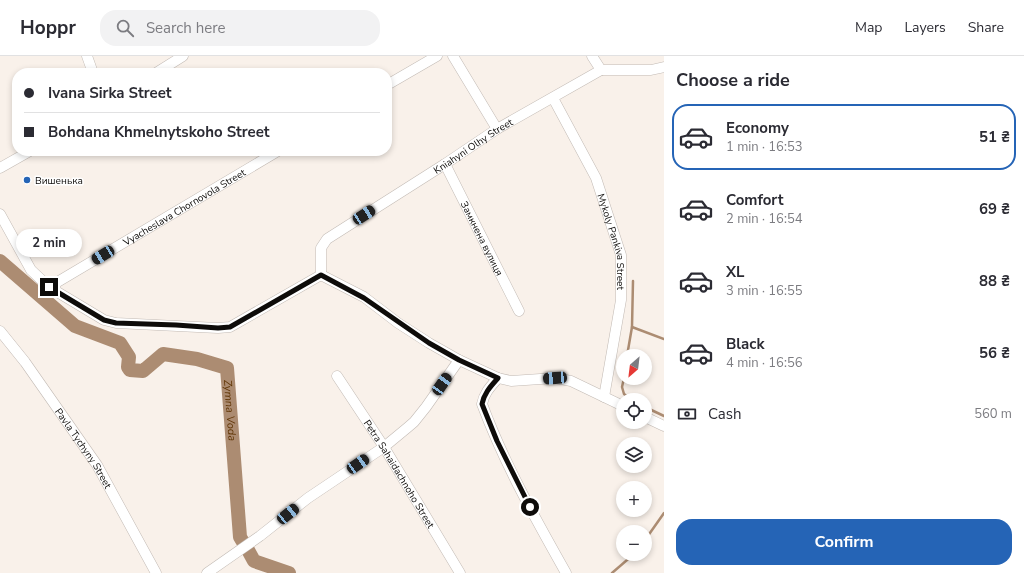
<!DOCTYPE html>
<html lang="en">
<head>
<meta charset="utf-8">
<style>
	:root { --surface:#fff; --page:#f2f2f3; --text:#2b2b33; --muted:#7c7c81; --line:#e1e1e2; --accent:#2564b6 }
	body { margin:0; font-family:"Nunito Sans",sans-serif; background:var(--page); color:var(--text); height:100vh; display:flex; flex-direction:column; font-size:15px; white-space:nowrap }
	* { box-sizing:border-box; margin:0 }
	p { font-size:13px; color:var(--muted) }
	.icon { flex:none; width:22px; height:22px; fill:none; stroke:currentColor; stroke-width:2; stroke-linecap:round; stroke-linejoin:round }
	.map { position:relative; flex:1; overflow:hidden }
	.panel { display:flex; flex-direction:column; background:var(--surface); width:360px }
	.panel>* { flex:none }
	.top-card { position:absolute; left:12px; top:12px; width:380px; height:88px; border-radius:16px; box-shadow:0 2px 6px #0003; display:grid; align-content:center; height:88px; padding:0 12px; background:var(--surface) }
	.needle { width:26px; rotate:208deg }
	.fabs { position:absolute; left:616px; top:293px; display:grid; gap:8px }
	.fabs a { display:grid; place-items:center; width:36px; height:36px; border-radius:50%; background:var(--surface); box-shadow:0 2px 6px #0003; font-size:20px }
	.end { position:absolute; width:18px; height:18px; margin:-9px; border:5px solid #0e0c0a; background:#fff; box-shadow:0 0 0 2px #fff }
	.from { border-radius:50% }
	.bubble { position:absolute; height:28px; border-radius:14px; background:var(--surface); box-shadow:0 2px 6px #0003; font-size:13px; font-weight:700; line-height:28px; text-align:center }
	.car { position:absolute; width:12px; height:24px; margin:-12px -6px; border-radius:5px; box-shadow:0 0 3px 1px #0007; background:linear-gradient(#222 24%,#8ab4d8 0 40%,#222 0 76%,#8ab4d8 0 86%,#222 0) }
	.top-card b { display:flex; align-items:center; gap:14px; height:38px; font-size:15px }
	.top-card b+b { border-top:1px solid var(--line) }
	.top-card i { width:10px; height:10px; background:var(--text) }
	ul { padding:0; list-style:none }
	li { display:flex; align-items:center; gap:12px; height:66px; margin:0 8px 6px; padding:0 4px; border:2px solid transparent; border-radius:16px }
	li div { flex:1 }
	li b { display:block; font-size:15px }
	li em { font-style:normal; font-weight:700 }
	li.current { border-color:var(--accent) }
	li>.icon { width:36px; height:36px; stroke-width:1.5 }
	h2 { padding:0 12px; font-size:18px; line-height:48px }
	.pay { display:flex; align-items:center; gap:10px; height:44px; padding:0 12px; font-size:15px }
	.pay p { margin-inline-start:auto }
	.primary-button { display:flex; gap:8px; margin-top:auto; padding:8px 12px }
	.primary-button a { flex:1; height:46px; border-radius:16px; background:var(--accent); color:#fff; font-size:16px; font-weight:700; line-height:46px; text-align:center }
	header { display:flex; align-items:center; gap:24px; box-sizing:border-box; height:56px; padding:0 20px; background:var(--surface); border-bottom:1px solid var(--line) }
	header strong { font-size:19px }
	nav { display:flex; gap:22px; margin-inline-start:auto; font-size:14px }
	.search { width:280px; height:36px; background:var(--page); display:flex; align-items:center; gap:10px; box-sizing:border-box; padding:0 14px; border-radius:16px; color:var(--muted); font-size:15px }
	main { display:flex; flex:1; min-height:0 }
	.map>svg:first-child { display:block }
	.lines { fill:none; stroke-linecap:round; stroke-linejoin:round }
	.stream { stroke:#ac8c72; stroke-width:2.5 }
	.river { stroke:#ac8c72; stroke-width:14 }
	.minor-casing { stroke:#c2bab4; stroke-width:11 }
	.minor { stroke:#fff; stroke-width:10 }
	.route { stroke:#0e0c0a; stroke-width:5 }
	.poi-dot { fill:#2564b6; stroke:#fff; stroke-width:1.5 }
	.labels { text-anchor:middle; stroke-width:3; stroke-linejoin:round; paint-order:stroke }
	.street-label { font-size:10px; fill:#0e0c0a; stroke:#fff }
	.poi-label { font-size:10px; fill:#0e0c0a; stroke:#fff; text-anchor:start }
	.water-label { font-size:11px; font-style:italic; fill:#603505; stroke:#fff }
</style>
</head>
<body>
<header>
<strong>Hoppr</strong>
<div class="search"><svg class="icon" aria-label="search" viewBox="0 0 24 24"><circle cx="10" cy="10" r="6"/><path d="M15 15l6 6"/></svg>Search here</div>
<nav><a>Map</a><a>Layers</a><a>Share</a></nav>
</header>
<main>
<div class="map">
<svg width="664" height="517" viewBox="0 0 664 517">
	<rect width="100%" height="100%" fill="#f9f1ea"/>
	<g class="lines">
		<g class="stream">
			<polyline points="632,271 664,283"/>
			<polyline points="627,300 632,271 633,225"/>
			<polyline points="624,322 622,331 624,338 632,344"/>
			<polyline points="645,351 664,360"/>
			<polyline points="645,484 664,457"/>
			<polyline points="612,517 634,498"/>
		</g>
		<g class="river">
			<path id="s1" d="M 0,205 L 75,270 L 120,287 L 129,301 L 128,311 L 130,314 L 143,315 L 163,298 L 197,303 L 227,312 L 240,481 L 243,486"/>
			<polyline points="248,494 254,505 289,517"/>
		</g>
		<defs>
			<g id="minor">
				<polyline points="87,0 93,17"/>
				<polyline points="453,0 497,73"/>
				<polyline points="592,0 601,14"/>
				<polyline points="156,17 183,0"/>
				<polyline points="387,29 437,0"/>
				<path id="s2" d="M 553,42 L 596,122 L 621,199 L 621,244 L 604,341"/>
				<path id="s3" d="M 445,108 L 519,255"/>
				<polyline points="0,112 30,95"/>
				<polyline points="0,158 31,214 49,231 104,264 116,267 218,272 230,271 321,219"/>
				<path id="s4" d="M 321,219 L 321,192 L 327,183 L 445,108 L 497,73 L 601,14 L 651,14 L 664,11"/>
				<polyline points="321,219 364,241 398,267 429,287 459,304 498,322 511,325 555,322 571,325 623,350"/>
				<path id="s5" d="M 49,231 L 278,95"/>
				<path id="s6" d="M 0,275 L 25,306 L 97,409 L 156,517"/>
				<path id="s7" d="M 337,320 L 384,391 L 460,517"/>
				<path d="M 498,322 C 491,330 484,337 482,348 C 504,407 535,462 566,517"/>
				<polyline points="645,361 664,370"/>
				<polyline points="207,517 260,480 308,442 384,391 407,372 414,366 426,351 459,304"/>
			</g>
		</defs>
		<use href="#minor" class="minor-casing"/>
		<use href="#minor" class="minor"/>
	</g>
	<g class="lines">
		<path class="route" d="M 49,231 L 104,264 L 116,267 L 176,269 L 218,272 L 230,271 L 321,219 L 364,242 L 429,287 L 459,304 L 498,322 C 491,330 484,337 482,348 L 497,385 L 530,451"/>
	</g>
	<circle class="poi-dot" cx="27" cy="124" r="4"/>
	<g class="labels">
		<g class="street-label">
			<text dy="4" stroke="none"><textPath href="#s4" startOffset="211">Kniahyni Olhy Street</textPath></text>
			<text dy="4" stroke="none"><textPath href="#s5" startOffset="157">Vyacheslava Chornovola Street</textPath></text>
			<text dy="4" stroke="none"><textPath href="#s3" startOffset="83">Замкнена вулиця</textPath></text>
			<text dy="4" stroke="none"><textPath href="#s2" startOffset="157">Mykoly Pankiva Street</textPath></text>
			<text dy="4" stroke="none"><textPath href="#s6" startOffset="144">Pavla Tychyny Street</textPath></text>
			<text dy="4" stroke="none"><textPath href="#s7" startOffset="116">Petra Sahaidachnoho Street</textPath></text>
		</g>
		<g class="poi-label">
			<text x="35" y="128">Вишенька</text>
		</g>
		<g class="water-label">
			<text dy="4" stroke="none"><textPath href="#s1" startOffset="325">Zymna Voda</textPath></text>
		</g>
	</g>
</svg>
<div class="fabs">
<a><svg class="needle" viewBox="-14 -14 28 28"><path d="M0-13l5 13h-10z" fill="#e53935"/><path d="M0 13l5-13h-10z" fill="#7c7c81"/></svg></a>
<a><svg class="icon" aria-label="locate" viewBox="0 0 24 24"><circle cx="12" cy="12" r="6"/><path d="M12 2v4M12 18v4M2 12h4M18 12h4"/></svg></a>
<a><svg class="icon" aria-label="layers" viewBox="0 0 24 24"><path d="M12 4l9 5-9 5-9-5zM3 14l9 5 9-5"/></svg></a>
<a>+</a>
<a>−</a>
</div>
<i class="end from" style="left:530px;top:451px"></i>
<i class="end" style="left:49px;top:231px"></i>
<div class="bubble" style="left:16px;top:173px;width:66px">2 min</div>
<i class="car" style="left:364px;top:159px;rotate:57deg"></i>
<i class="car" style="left:103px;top:199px;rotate:239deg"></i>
<i class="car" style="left:555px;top:322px;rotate:266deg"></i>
<i class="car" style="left:442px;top:328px;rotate:35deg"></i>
<i class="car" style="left:358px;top:408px;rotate:56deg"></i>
<i class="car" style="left:288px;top:458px;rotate:51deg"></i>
<div class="top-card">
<b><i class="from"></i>Ivana Sirka Street</b>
<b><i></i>Bohdana Khmelnytskoho Street</b>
</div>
</div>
<section class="panel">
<h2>Choose a ride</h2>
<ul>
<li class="current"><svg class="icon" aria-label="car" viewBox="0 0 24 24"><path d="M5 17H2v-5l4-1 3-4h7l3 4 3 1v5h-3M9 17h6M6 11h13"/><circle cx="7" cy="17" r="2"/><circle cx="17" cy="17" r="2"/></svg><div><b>Economy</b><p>1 min · 16:53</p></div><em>51 ₴</em></li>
<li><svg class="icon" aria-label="car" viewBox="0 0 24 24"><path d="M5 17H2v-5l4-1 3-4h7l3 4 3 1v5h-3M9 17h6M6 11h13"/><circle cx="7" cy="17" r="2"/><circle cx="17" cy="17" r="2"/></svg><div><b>Comfort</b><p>2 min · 16:54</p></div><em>69 ₴</em></li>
<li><svg class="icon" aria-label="car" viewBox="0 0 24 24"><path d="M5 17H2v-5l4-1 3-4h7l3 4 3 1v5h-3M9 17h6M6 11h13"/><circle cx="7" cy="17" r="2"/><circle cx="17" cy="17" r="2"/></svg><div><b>XL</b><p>3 min · 16:55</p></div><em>88 ₴</em></li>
<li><svg class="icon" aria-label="car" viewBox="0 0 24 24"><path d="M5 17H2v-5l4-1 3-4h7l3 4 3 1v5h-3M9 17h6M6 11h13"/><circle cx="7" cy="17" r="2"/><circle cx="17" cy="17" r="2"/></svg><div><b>Black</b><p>4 min · 16:56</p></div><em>56 ₴</em></li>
</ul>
<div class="pay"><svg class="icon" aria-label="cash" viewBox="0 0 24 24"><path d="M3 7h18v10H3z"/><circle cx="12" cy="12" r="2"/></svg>Cash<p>560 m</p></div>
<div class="primary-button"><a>Confirm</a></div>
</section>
</main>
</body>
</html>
